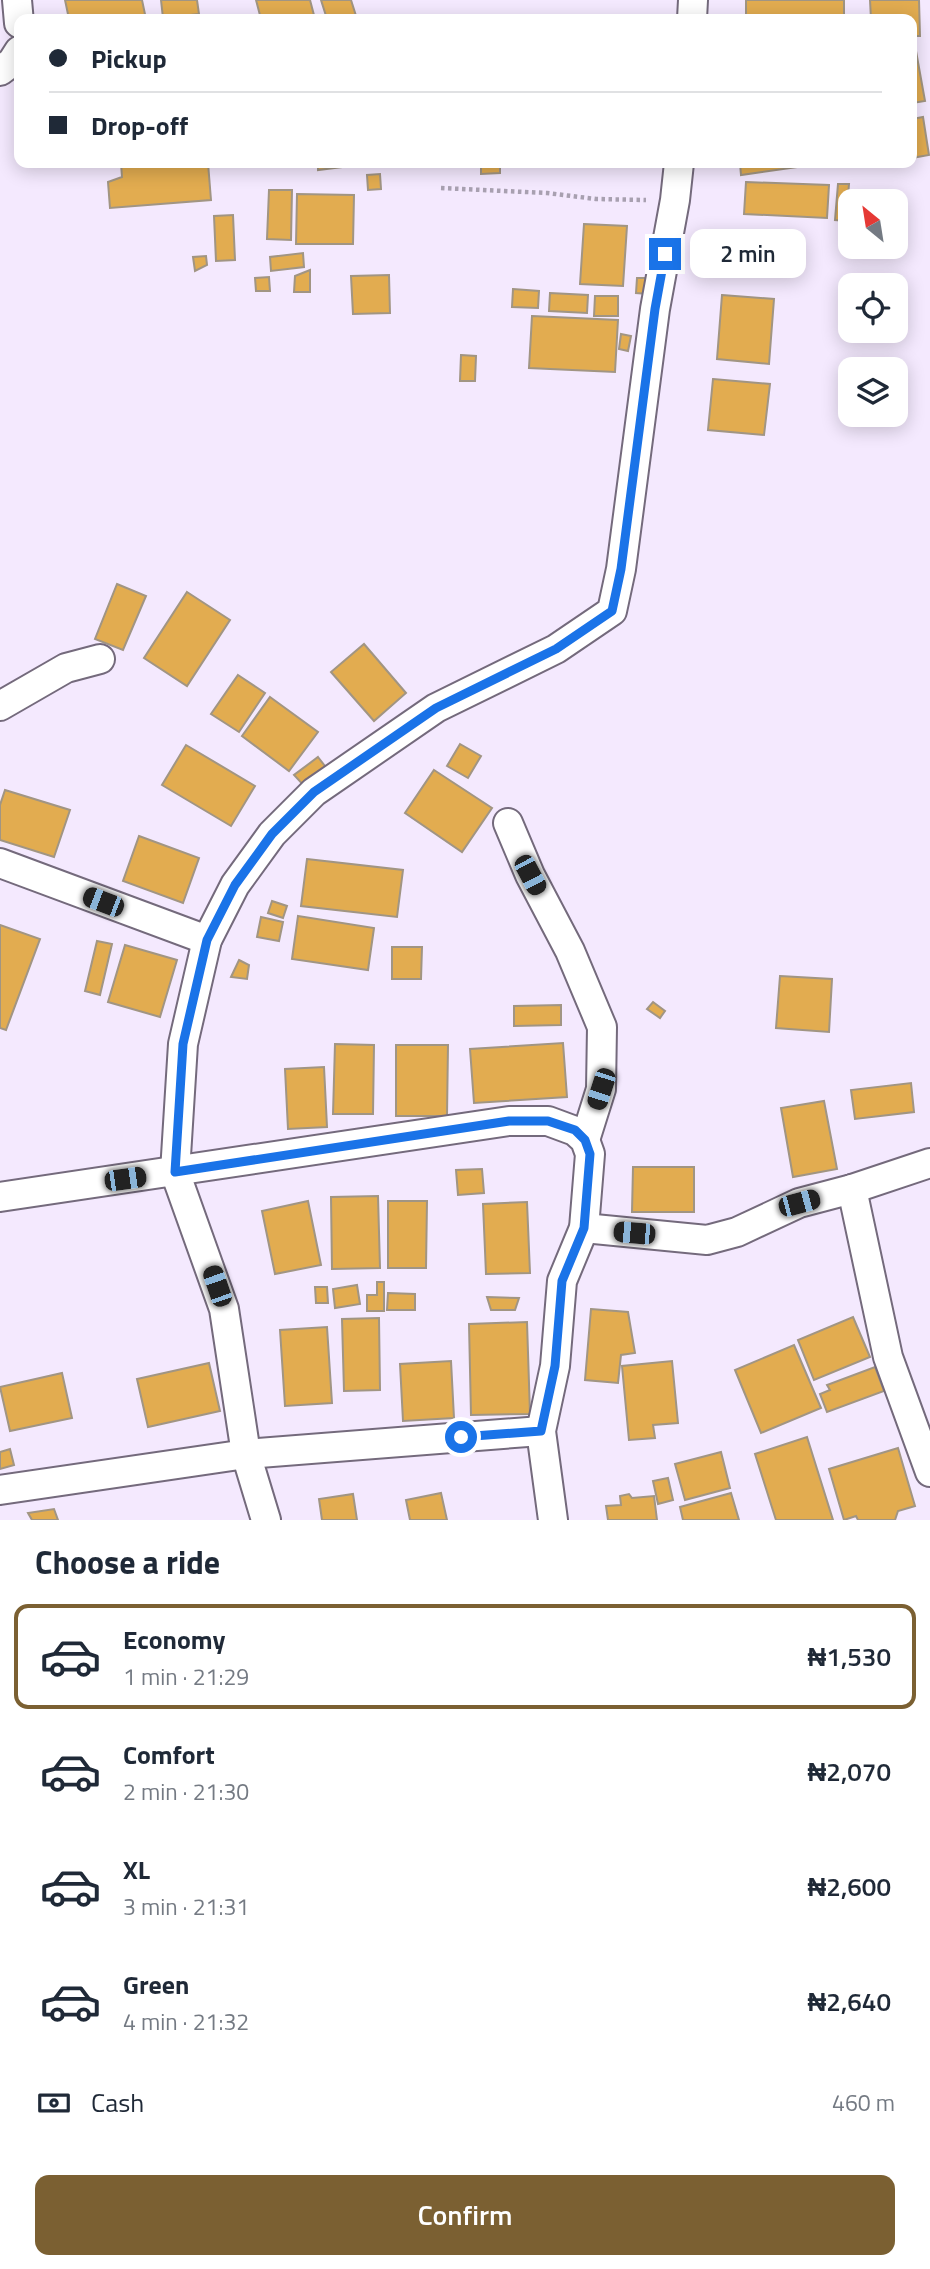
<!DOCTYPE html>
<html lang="en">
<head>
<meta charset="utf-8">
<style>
	:root { --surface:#fff; --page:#f6f6f7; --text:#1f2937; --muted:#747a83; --line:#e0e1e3; --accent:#7b6032 }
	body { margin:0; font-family:"Titillium Web",sans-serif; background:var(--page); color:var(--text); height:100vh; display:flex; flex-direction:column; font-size:26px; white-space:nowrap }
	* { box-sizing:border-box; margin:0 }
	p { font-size:23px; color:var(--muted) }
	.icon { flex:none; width:38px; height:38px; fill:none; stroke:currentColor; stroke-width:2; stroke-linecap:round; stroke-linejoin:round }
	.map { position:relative; height:1520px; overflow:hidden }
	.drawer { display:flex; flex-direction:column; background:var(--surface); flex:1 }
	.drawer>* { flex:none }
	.top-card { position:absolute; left:14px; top:14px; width:903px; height:154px; border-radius:14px; box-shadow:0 4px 18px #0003; display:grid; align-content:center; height:154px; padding:0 35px; background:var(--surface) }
	.needle { width:46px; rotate:330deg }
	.buttons { position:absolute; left:838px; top:189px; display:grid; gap:14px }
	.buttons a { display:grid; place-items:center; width:70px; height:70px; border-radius:14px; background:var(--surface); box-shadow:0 4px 18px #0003; font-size:35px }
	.end { position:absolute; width:32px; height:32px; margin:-16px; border:9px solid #1a73e8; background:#fff; box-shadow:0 0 0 4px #fff }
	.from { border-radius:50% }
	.bubble { position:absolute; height:49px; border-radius:14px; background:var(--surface); box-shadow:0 4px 18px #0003; font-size:23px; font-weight:600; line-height:49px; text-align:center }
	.car { position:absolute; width:21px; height:42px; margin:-21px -10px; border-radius:9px; box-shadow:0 0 5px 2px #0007; background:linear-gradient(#222 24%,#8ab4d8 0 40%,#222 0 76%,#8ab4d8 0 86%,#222 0) }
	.top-card b { display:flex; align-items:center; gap:24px; height:66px; font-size:26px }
	.top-card b+b { border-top:2px solid var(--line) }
	.top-card i { width:18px; height:18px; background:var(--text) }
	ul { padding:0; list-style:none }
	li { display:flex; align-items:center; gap:21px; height:105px; margin:0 14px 10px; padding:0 21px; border:4px solid transparent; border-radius:14px }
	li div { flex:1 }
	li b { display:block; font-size:26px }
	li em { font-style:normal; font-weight:600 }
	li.selected { border-color:var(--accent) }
	li>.icon { width:63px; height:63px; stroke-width:1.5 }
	h2 { padding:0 35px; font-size:32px; line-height:84px }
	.pay { display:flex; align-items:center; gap:18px; height:77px; padding:0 35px; font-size:26px }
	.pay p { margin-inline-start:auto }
	.cta { display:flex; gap:14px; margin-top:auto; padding:14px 35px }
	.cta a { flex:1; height:80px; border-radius:14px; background:var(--accent); color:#fff; font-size:28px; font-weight:600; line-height:80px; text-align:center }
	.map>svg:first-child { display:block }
	.building { fill:#e2ac50; stroke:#a19583; stroke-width:2 }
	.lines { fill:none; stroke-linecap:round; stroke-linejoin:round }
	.minor-casing { stroke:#746a7c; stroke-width:32 }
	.path { stroke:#a8a0b0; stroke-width:4.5; stroke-dasharray:3.5 3.5; stroke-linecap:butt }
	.minor { stroke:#fff; stroke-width:28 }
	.route { stroke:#1a73e8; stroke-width:9 }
</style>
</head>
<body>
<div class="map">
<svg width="930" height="1520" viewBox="0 0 930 1520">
	<rect width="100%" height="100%" fill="#f4e9fe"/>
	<g class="building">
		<polygon points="65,0 142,0 146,19 69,19"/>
		<polygon points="161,0 197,0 199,14 163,18"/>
		<polygon points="256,0 310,0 315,19 261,19"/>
		<polygon points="321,0 351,0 357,19 327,19"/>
		<rect x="746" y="0" width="98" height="19"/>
		<polygon points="870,0 919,0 920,36 912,36 912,19 871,19"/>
		<polygon points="912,51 916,51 925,101 912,103"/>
		<polygon points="923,117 929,155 912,158 912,119"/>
		<polygon points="121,163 208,163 211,200 110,208 108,182 122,177"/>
		<polygon points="318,163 374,163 318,170"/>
		<polygon points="481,163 500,163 500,173 481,174"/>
		<polygon points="740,163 797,163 798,167 741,175"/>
		<polygon points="380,174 381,189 368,190 367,175"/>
		<polygon points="746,182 829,185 827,218 744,214"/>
		<polygon points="838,184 849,184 846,221 835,220"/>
		<polygon points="269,190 292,190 291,240 267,239"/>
		<polygon points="297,194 354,195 353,244 296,244"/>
		<polygon points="233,215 235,260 216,261 214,216"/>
		<polygon points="584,224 627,226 623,286 580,284"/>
		<polygon points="303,253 304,267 271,271 270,257"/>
		<polygon points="206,256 207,265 195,271 193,257"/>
		<polygon points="310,270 310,292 294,292 295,276"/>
		<polygon points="389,275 390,313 353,314 351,276"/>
		<polygon points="269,277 270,291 256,291 255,278"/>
		<polygon points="637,278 649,278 648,294 636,293"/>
		<polygon points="513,289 539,291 538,308 512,307"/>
		<polygon points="550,293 588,295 587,313 549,311"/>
		<polygon points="722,295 774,299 769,364 717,359"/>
		<polygon points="595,296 618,296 618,316 594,316"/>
		<polygon points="532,316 618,320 615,372 529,368"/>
		<polygon points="621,334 631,336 628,351 619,349"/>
		<polygon points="461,355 476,356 475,381 460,381"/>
		<polygon points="713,379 770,384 764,435 708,430"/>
		<polygon points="117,584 146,596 123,650 95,639"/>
		<polygon points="187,592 230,620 187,686 144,658"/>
		<polygon points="364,644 406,693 374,721 331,672"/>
		<polygon points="238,675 265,693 239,732 211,714"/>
		<polygon points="270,697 318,732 289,771 242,736"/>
		<polygon points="460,744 481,756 468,778 447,766"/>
		<polygon points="186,745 255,786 231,826 162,785"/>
		<polygon points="318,757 328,770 306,788 294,775"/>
		<polygon points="434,770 492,808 462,852 405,813"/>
		<polygon points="5,790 70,810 54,857 0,840 0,805"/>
		<polygon points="139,836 199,858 183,903 123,881"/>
		<polygon points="307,859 403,870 397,917 301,906"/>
		<polygon points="272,901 287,906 283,918 268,913"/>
		<polygon points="298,916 374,928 368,970 292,959"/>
		<polygon points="261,917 283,922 279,941 257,937"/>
		<polygon points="0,925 40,939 6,1030 0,1028"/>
		<polygon points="97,941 112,944 100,995 85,991"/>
		<polygon points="125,945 177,960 160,1017 108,1002"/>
		<polygon points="392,947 422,947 421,979 392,979"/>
		<polygon points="239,960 249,965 247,979 231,977"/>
		<polygon points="780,976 832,979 829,1032 776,1028"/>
		<polygon points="653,1002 665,1011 660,1018 647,1009"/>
		<polygon points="561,1005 561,1025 514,1026 514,1006"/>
		<polygon points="563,1043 567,1097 474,1103 470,1049"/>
		<polygon points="335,1044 374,1045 373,1114 333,1114"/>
		<polygon points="396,1045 448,1045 447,1116 396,1116"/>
		<polygon points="324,1067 327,1127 288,1129 285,1069"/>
		<polygon points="911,1083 914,1112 855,1119 851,1090"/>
		<polygon points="824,1101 837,1169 793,1177 781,1108"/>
		<polygon points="633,1167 694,1167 694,1212 632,1212"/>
		<polygon points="482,1169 484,1193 458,1195 456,1170"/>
		<polygon points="378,1196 380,1268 332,1269 331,1197"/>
		<polygon points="308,1201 321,1265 275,1274 262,1211"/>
		<polygon points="388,1201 427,1201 426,1268 388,1268"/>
		<polygon points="527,1202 530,1273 486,1274 483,1204"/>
		<polygon points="377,1282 384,1282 384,1311 367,1311 367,1295 377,1295"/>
		<polygon points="357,1285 360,1304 335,1308 333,1289"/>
		<polygon points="315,1287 327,1287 328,1303 316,1303"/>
		<polygon points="388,1293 415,1294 415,1310 387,1310"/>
		<polygon points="487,1297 519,1298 515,1310 491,1310"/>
		<polygon points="591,1309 628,1312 635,1353 621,1355 618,1383 585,1380"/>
		<polygon points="853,1317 870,1357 814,1380 798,1340"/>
		<polygon points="379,1318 380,1390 344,1391 342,1319"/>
		<polygon points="527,1322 530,1414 471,1415 469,1324"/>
		<polygon points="327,1327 332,1403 285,1406 280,1330"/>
		<polygon points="794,1345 821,1408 761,1433 735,1370"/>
		<polygon points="451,1361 454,1418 403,1421 400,1364"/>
		<polygon points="672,1361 678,1423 653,1425 655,1438 629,1440 622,1366"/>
		<polygon points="209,1363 220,1411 148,1427 137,1379"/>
		<polygon points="875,1367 884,1391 827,1412 820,1394 830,1390 827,1385"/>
		<polygon points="62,1373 72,1418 10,1431 0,1387"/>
		<polygon points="807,1437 833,1520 776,1520 755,1454"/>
		<polygon points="898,1448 915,1506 898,1511 895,1520 858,1520 856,1516 844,1520 829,1469"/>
		<polygon points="10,1449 14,1465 0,1469 0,1452"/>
		<polygon points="721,1452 730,1488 685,1500 675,1464"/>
		<polygon points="668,1478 673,1500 658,1504 653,1481"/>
		<polygon points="441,1493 447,1520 410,1520 406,1500"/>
		<polygon points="731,1493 739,1520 683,1520 680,1507"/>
		<polygon points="353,1494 357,1520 322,1520 319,1499"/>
		<polygon points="629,1494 632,1498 654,1496 657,1520 608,1520 606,1506 621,1505 620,1496"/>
		<polygon points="54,1509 58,1520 32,1520 28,1513"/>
	</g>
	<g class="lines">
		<defs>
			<g id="minor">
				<polyline points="17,0 19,23"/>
				<polyline points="692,19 693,0"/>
				<polyline points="0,71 12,62 19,51"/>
				<polyline points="0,706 66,668 100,659"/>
				<polyline points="508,823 530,875 570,951 602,1027 601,1089 585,1140"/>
				<polyline points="0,863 207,940"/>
				<polyline points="852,1189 888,1357 930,1472"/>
				<polyline points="0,1197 509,1121 548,1121 575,1131 585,1140 590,1154 584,1228 562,1281 555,1366 541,1431 553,1520"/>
				<polyline points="584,1228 707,1240 737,1232 799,1203 852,1189 930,1163"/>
				<polyline points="0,1490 246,1454 541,1431"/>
				<polyline points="266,1520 246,1454 224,1309 175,1172 183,1044 207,940 235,885 272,834 314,792 436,708 556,649 612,611 621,569 655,309 675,200 679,163"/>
			</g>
		</defs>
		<use href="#minor" class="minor-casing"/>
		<polyline class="path" points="441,188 547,193 596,199 646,200"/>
		<use href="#minor" class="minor"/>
	</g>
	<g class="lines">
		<polyline class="route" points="461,1437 541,1431 555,1366 562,1281 584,1228 590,1154 585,1140 575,1130 548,1121 509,1121 175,1172 183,1044 207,940 235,885 272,834 314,792 436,708 556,649 612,611 621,569 655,309 665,254"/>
	</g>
</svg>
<div class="buttons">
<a><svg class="needle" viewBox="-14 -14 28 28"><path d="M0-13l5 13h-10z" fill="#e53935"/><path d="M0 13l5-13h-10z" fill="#747a83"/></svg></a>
<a><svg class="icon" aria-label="locate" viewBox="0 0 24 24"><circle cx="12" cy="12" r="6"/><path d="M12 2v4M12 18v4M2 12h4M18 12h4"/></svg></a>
<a><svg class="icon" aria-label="layers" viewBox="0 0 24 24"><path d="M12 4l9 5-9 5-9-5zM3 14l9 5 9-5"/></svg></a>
</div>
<i class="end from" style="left:461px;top:1437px"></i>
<i class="end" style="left:665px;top:254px"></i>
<div class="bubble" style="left:690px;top:229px;width:116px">2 min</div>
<i class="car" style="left:530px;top:875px;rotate:152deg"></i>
<i class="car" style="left:103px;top:902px;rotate:291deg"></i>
<i class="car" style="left:601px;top:1089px;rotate:198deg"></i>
<i class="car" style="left:125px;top:1179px;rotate:82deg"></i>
<i class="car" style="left:799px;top:1203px;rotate:75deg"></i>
<i class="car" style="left:634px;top:1233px;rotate:275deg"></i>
<i class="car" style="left:217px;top:1286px;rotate:341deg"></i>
<div class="top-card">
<b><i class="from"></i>Pickup</b>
<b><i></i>Drop-off</b>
</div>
</div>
<section class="drawer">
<h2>Choose a ride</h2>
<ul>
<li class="selected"><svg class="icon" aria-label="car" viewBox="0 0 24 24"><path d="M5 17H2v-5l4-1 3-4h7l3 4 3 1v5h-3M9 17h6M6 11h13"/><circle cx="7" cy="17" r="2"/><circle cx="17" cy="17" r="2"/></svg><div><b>Economy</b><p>1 min · 21:29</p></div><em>₦1,530</em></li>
<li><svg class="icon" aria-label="car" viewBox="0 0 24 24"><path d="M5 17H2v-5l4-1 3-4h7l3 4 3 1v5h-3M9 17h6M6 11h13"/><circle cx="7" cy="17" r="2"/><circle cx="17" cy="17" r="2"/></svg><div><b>Comfort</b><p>2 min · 21:30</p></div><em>₦2,070</em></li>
<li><svg class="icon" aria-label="car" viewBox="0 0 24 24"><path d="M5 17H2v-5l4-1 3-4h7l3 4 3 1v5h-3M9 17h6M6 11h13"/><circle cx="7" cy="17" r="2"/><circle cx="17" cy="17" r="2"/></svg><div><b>XL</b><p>3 min · 21:31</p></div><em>₦2,600</em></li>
<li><svg class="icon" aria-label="car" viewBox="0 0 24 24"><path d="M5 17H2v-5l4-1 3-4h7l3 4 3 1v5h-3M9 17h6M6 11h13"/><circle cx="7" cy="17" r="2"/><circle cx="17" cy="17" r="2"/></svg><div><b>Green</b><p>4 min · 21:32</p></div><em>₦2,640</em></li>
</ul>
<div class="pay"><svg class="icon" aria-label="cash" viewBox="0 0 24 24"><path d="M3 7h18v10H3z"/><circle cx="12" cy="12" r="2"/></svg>Cash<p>460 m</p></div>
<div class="cta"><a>Confirm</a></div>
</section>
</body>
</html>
